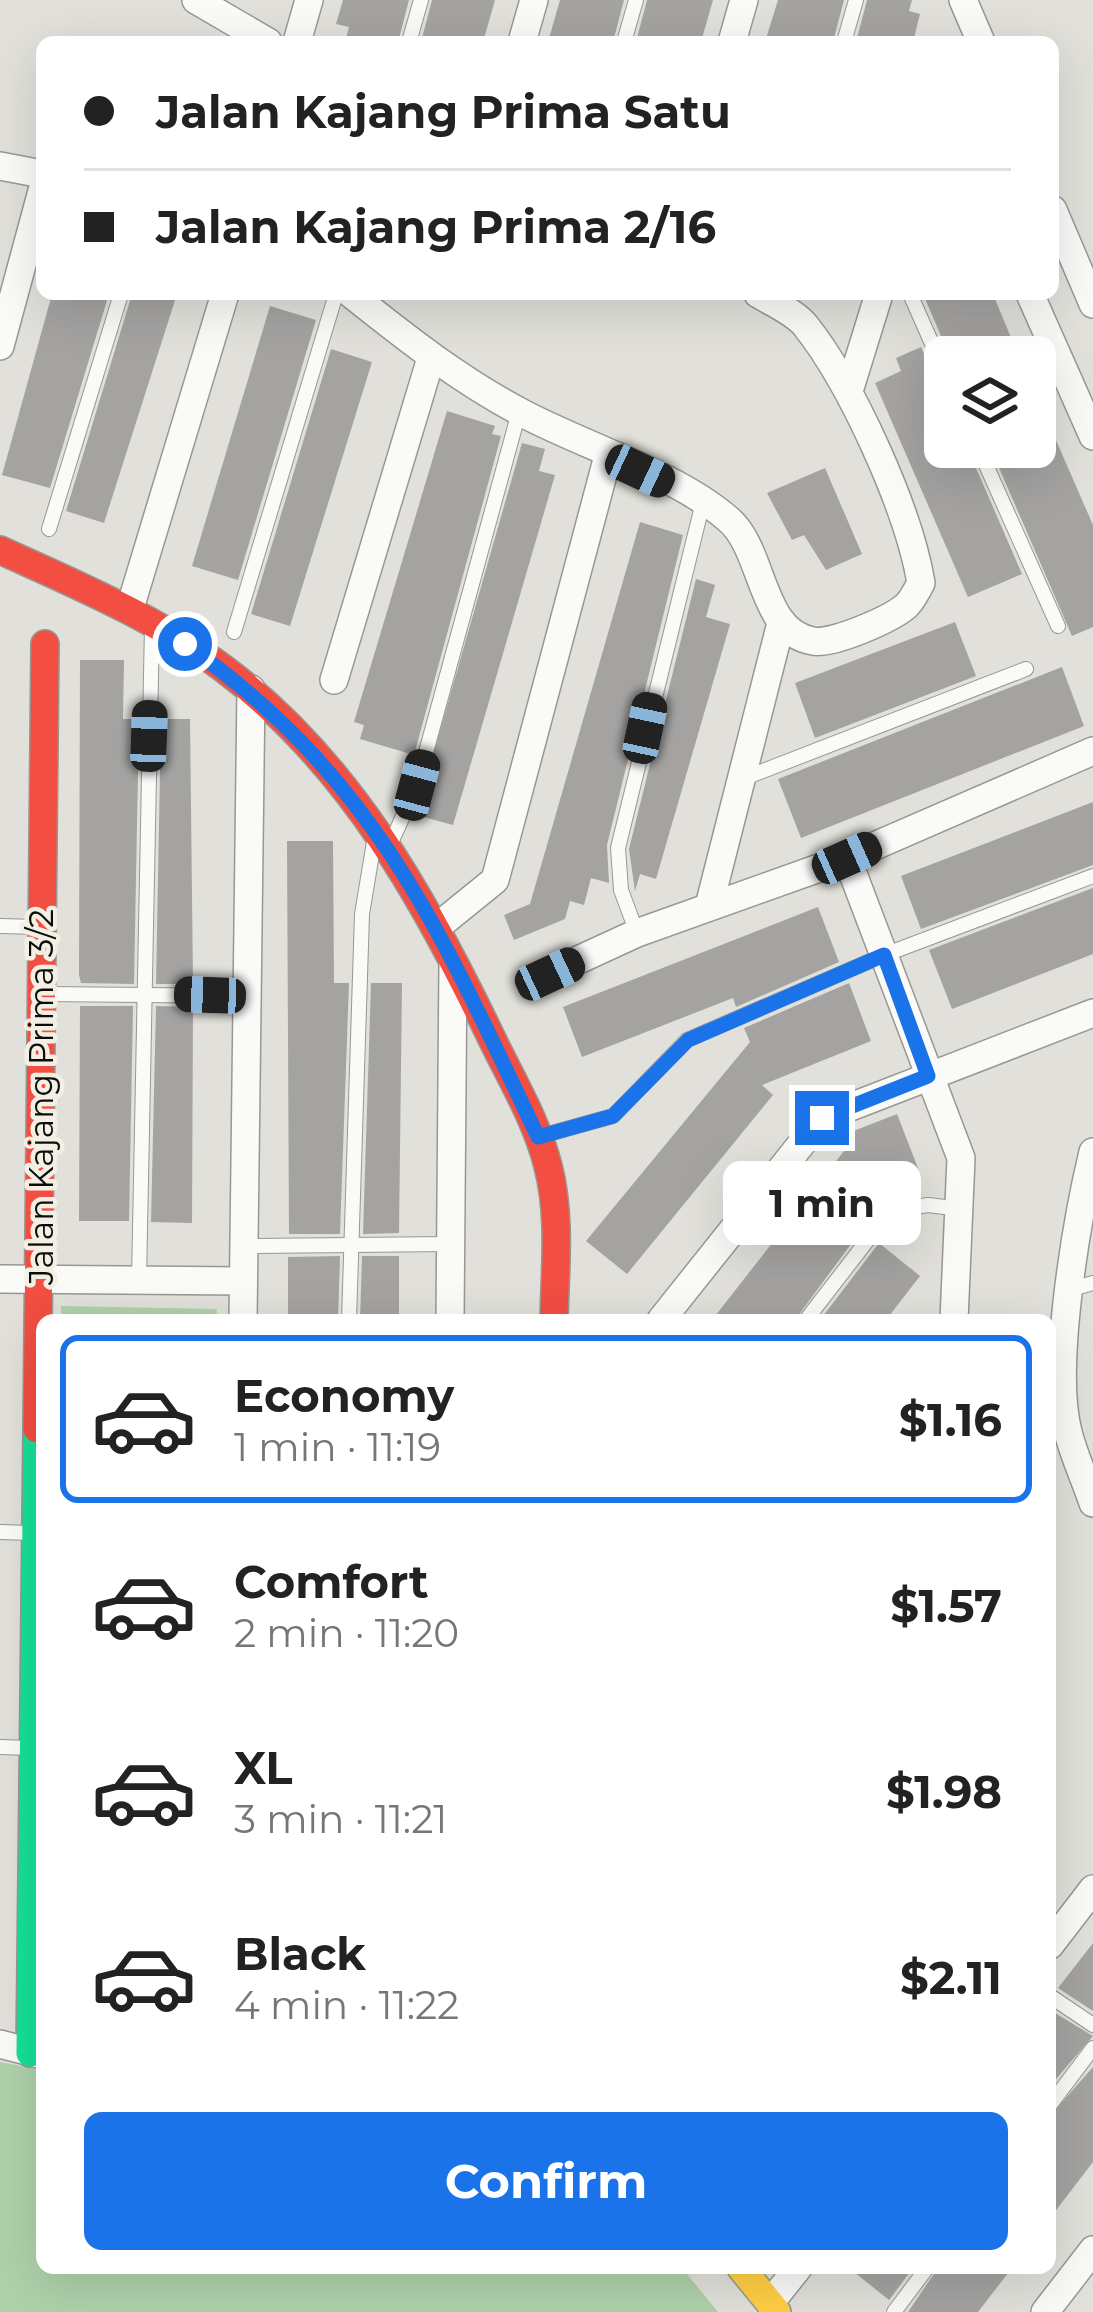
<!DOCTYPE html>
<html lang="en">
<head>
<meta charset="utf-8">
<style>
	:root { --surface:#fff; --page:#f2f2f2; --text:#222; --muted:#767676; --line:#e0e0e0; --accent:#1a73e8 }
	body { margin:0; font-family:Montserrat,sans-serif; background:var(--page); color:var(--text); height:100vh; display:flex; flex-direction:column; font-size:45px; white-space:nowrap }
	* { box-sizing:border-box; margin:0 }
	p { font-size:39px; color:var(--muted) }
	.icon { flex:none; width:66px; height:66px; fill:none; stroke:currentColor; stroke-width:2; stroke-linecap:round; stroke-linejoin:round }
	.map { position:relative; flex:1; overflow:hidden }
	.sheet { position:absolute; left:36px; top:1314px; width:1020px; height:960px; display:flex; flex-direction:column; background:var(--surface); border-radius:18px; box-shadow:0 12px 48px #0002 }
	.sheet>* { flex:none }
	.banner { position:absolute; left:36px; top:36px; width:1023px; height:264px; border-radius:18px; box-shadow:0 12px 48px #0002; display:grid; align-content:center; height:264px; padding:0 48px; background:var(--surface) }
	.buttons { position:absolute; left:924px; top:336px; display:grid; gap:24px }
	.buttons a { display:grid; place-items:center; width:132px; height:132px; border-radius:18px; background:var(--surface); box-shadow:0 12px 48px #0002; font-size:60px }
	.end { position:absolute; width:54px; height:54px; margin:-27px; border:15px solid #1a73e8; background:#fff; box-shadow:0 0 0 6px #fff }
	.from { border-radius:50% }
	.bubble { position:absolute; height:84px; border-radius:18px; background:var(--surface); box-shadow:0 12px 48px #0002; font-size:39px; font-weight:700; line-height:84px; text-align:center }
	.car { position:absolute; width:36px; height:72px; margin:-36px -18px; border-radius:15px; box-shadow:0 0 9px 3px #0007; background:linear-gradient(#222 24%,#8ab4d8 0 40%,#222 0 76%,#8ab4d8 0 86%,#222 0) }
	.banner b { display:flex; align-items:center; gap:42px; height:114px; font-size:45px }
	.banner b+b { border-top:3px solid var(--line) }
	.banner i { width:30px; height:30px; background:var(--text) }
	ul { padding:21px 0 0; list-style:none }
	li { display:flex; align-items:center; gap:36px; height:168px; margin:0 24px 18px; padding:0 24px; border:6px solid transparent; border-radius:18px }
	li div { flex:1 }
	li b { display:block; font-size:45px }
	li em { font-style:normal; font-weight:700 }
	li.active { border-color:var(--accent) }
	li>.icon { width:108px; height:108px; stroke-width:1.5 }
	.button { display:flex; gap:24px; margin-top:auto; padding:24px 48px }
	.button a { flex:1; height:138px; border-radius:18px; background:var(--accent); color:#fff; font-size:48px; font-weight:700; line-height:138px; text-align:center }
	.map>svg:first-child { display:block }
	.green { fill:#aed1aa }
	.building { fill:#a4a3a2 }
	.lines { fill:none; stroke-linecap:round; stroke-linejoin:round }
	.lane-casing { stroke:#989792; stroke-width:16 }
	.street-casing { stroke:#989792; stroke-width:30 }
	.fast-casing { stroke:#989792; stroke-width:30 }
	.slow-casing { stroke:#989792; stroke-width:30 }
	.jam-casing { stroke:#989792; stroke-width:30 }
	.lane { stroke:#fafaf9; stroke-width:14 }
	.street { stroke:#fafaf9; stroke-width:27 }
	.fast { stroke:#16e098; stroke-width:27 }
	.slow { stroke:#ffcf43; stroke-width:27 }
	.jam { stroke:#f24e42; stroke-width:27 }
	.route { stroke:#1a73e8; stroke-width:15 }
	.labels { text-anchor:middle; stroke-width:9; stroke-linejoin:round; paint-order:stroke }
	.street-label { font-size:33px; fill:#0d0c08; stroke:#f2efe4 }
</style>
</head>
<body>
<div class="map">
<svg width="1093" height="2312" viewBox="0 0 1093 2312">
	<rect width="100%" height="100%" fill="#e1e0da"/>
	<g class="green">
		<polygon points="61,1306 217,1309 216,1320 61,1320"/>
		<polygon points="0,2062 42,2070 42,2268 682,2268 718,2312 0,2312"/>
	</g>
	<g class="building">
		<polygon points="343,0 409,0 398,42 345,42 349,27 336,24"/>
		<polygon points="432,0 495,0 483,42 421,42"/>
		<polygon points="560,0 624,0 613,42 548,42"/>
		<polygon points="647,0 713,0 701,42 636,42"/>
		<polygon points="778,0 844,0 833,42 765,42"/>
		<polygon points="867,0 912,0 909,11 920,14 913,42 856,42"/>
		<polygon points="52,294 109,294 50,488 2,475"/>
		<polygon points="132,294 177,294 104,523 66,511"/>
		<polygon points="923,294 993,294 1019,357 950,357"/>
		<polygon points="270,306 316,320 238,580 192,566"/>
		<polygon points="921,347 935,379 945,384 945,447 967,447 1022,574 968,597 875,383 901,371 896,358"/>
		<polygon points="331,349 372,362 290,626 251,614"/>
		<polygon points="1035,392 1093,525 1093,627 1072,636 990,447 1035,447"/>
		<polygon points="447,411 495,426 492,434 501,436 414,755 360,739 364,725 354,722"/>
		<polygon points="522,443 545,449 539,471 555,475 453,825 416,815"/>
		<polygon points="825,468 862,554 826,570 804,535 792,540 767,493"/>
		<polygon points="640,522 683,535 607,845 609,883 591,878 584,905 570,901 565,919 514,940 504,915 530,904"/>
		<polygon points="696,579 715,585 706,617 730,624 656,879 640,874 635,891 629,849"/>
		<polygon points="955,622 976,676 815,738 795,683"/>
		<polygon points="80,660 124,660 123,719 139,719 134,984 81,983 79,975"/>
		<polygon points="1062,667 1084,726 801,838 778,779"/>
		<polygon points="161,719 190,719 193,984 156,984"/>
		<polygon points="1093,802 1093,865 921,929 901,876"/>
		<polygon points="287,841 333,841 334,983 349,983 340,1234 289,1234"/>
		<polygon points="1093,888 1093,954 952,1009 929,950"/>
		<polygon points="818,907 839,962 736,1007 733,998 582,1057 563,1007"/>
		<polygon points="371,983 402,983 399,1233 363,1234"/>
		<polygon points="849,983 871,1041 762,1085 773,1095 627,1274 586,1241 750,1042 744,1028"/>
		<polygon points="80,1006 133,1006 129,1221 79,1221"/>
		<polygon points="156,1006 193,1007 192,1223 151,1222"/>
		<polygon points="897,1114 921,1176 867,1196 879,1206 795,1320 712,1320 844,1151 838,1137"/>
		<polygon points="879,1243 920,1276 886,1320 820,1320"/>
		<polygon points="340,1256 338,1320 288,1320 288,1257"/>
		<polygon points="362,1256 399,1256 399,1320 360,1320"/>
		<polygon points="1093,1943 1093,2011 1058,1988"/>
		<polygon points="1050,2010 1093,2036 1050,2086"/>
		<polygon points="1093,2067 1093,2162 1050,2218 1050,2116"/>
		<polygon points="849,2268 913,2268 889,2300"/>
		<polygon points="938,2268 1012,2268 978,2312 908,2312"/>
	</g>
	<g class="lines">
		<defs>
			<g id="lane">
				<polyline points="409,42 421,0"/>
				<polyline points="624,42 636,0"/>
				<polyline points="844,42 856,0"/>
				<polyline points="910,294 945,373"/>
				<polyline points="978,447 1058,626"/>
				<polyline points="49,529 121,294"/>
				<polyline points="234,632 336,294"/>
				<polyline points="742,779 1026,669"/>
				<polyline points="390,845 417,785 519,412"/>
				<polyline points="0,926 38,927"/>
				<polyline points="637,933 621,890 618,848 703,502"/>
				<polyline points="45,994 244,996"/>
				<polyline points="541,1136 613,1116 687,1040 884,955 1093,876"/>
				<polyline points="244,1246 449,1244"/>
				<polyline points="139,1280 152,625"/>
				<polyline points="1072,1289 1093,1283"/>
				<polyline points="349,1320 362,914 374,842"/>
				<polyline points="806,1320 890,1211 928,1205 961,1209"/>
				<polyline points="0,1532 31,1533"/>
				<polyline points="0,1747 31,1748"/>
				<polyline points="1050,1996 1093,2025"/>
				<polyline points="1050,2105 1093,2048"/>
				<polyline points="894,2312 927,2268"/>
			</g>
			<g id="street">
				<polyline points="196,0 268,42"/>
				<polyline points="963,0 981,42"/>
				<polyline points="297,42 309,0"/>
				<polyline points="522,42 534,0"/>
				<polyline points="732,42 744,0"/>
				<polyline points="0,166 42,174"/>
				<polyline points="1053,210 1093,304"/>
				<path d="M 351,294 C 406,338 461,381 524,414 C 587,447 676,474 728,519 C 765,550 759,632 813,641 C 832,645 891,619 906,606 C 912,601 917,590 921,583 C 909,510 852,384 805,325 C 794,312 773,303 758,294"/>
				<polyline points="1030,294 1093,436"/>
				<polyline points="0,346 42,191"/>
				<polyline points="849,391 879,294"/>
				<polyline points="130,608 225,294"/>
				<polyline points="334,680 431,358"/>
				<polyline points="847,858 961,1158 954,1320"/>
				<polyline points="709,906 781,623"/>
				<polyline points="437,927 495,880 608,456"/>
				<polyline points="550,973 637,933 847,858 1093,751"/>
				<path d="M 1093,1152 C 1077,1219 1051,1367 1068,1432 C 1074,1456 1085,1479 1093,1503"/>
				<polyline points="0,1279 243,1281"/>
				<polyline points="243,1320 251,689"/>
				<polyline points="450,1320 453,964"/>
				<polyline points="661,1320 822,1118 1093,1013"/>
				<polyline points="1050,1945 1093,1889"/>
				<polyline points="0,2044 42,2055"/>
				<polyline points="770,2303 798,2268"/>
				<polyline points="1045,2312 1093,2250"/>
			</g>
			<polyline id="fast" points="30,2053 37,1429"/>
			<polyline id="slow" points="741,2268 777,2312"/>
			<g id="jam">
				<path d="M 0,550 C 77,585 156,618 224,669 C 350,763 427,903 493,1041 C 513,1082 537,1122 548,1166 C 561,1216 555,1269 554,1320"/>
				<polyline points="37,1429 45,644"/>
			</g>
		</defs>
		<use href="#lane" class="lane-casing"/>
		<use href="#street" class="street-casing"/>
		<use href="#fast" class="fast-casing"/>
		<use href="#slow" class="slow-casing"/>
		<use href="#jam" class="jam-casing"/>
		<use href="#lane" class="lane"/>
		<use href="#street" class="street"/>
		<use href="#fast" class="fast"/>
		<use href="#slow" class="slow"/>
		<use href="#jam" class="jam"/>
	</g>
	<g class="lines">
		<path class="route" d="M 185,644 C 377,778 441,933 538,1137 L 613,1116 L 688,1040 L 884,955 L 928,1076 L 822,1118"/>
	</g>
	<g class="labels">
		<g class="street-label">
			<text transform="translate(41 1097) rotate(-90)" y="12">Jalan Kajang Prima 3/2</text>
		</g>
	</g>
</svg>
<div class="buttons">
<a><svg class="icon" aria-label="layers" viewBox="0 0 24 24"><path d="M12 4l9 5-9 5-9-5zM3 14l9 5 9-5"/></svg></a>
</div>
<i class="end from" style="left:185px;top:644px"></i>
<i class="end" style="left:822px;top:1118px"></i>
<div class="bubble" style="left:723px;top:1161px;width:198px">1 min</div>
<i class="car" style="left:640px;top:471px;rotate:115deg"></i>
<i class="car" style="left:645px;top:728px;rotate:12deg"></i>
<i class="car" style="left:149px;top:736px;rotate:2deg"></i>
<i class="car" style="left:417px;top:785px;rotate:15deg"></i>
<i class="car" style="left:847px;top:858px;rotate:66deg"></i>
<i class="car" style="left:550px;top:974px;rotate:65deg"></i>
<i class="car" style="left:210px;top:995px;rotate:272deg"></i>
<div class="banner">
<b><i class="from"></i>Jalan Kajang Prima Satu</b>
<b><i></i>Jalan Kajang Prima 2/16</b>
</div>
<section class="sheet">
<ul>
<li class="active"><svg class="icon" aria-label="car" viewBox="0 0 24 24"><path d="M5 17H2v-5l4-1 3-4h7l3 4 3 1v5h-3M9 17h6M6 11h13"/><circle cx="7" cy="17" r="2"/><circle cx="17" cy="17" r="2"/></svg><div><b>Economy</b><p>1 min · 11:19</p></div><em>$1.16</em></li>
<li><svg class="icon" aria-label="car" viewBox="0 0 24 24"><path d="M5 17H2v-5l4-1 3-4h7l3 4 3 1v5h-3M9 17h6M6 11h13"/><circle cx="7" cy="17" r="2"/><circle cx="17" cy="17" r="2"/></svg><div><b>Comfort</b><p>2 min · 11:20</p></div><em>$1.57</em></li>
<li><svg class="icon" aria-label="car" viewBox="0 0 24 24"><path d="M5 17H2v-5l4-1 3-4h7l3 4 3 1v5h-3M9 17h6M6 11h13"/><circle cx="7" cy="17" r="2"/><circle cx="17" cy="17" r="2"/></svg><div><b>XL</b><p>3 min · 11:21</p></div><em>$1.98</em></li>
<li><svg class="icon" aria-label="car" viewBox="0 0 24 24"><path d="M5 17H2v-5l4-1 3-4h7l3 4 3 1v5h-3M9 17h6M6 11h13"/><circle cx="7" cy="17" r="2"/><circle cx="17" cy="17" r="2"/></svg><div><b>Black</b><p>4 min · 11:22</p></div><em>$2.11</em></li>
</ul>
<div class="button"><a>Confirm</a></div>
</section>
</div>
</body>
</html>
